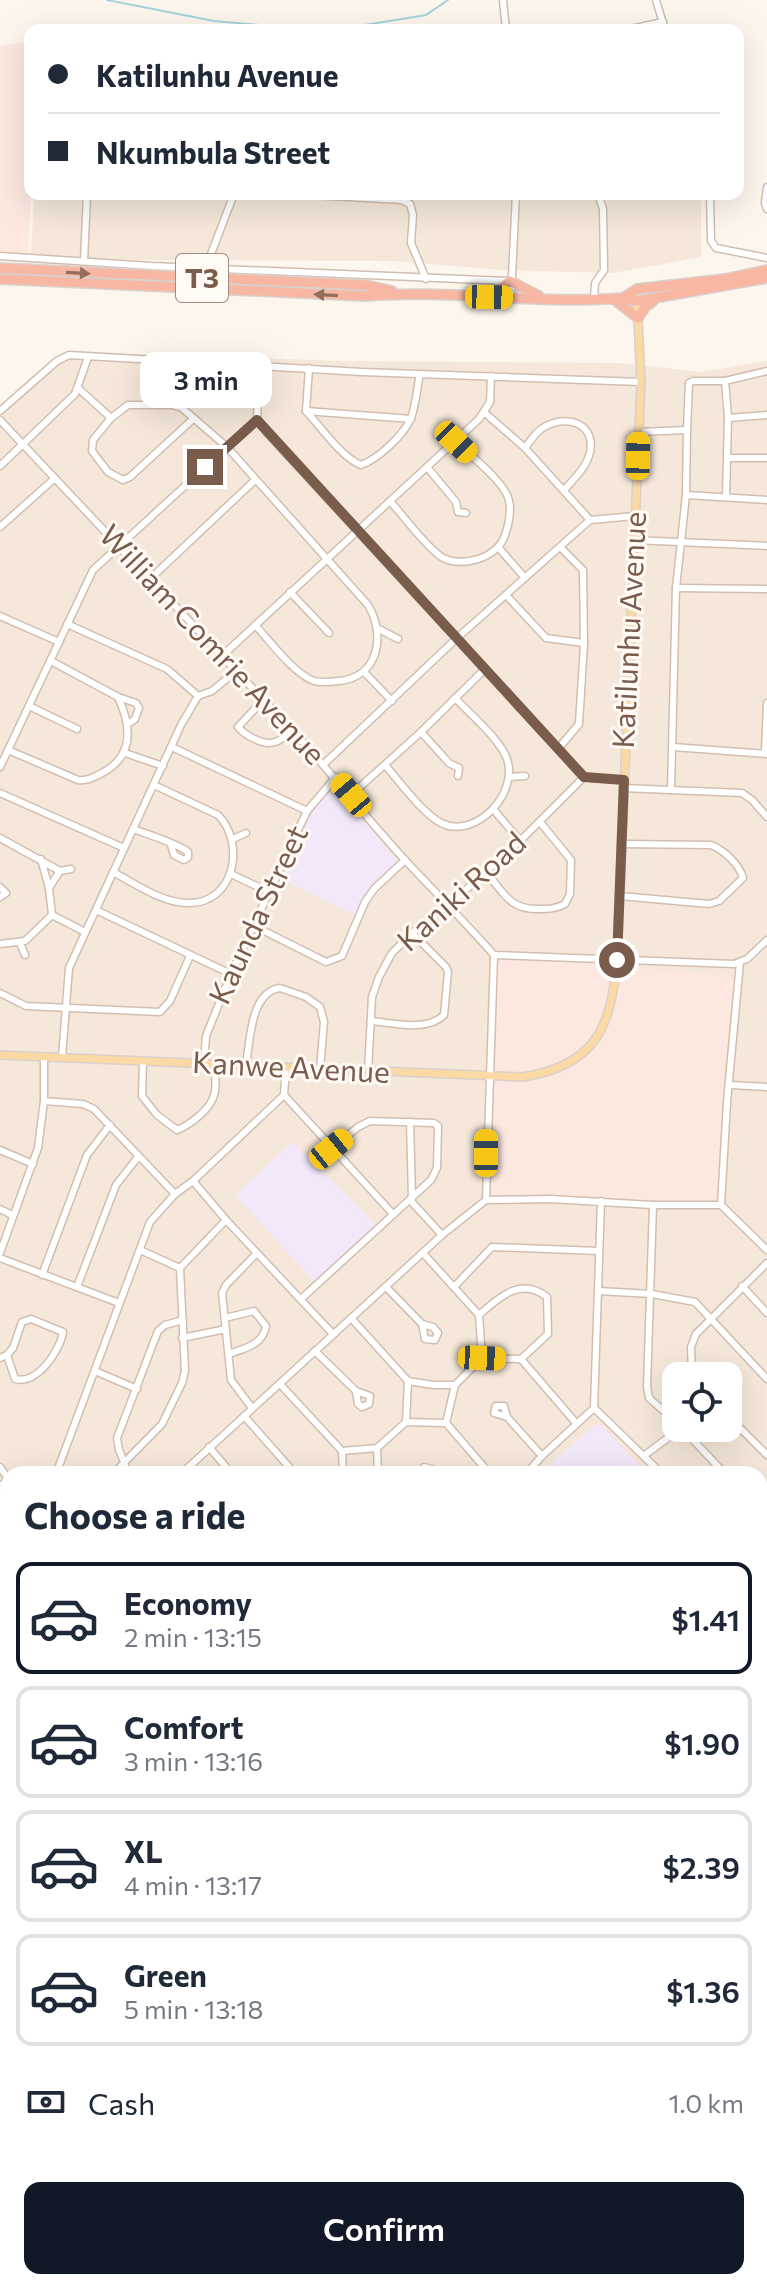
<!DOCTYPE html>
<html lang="en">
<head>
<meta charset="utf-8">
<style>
	:root { --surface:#fff; --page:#f6f6f7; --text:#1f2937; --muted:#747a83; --line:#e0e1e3; --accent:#111827 }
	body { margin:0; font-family:Commissioner,sans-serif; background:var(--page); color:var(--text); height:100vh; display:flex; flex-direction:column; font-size:30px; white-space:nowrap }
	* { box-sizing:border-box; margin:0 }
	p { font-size:26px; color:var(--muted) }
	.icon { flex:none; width:44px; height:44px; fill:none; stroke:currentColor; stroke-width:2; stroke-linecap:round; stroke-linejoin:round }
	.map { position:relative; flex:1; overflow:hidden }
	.drawer { position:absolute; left:0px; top:1466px; width:768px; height:824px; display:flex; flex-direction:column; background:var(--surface); border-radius:24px 24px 0 0; box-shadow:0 8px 32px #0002 }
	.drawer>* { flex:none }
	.top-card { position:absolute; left:24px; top:24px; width:720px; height:176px; border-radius:16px; box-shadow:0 8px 32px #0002; display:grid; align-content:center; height:176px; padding:0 24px; background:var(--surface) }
	.buttons { position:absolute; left:662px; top:1362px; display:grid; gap:16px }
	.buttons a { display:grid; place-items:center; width:80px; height:80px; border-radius:16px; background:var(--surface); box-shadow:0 8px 32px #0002; font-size:40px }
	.end { position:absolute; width:36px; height:36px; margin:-18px; border:10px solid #7a5c4d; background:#fff; box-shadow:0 0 0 4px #fff }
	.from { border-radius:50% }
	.bubble { position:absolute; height:56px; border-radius:16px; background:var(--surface); box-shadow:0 8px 32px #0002; font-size:26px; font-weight:600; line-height:56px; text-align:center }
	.car { position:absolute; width:24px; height:48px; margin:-24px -12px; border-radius:10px; box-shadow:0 0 6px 2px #0007; background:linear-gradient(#f5c518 24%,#345 0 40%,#f5c518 0 76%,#345 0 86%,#f5c518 0) }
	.top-card b { display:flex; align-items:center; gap:28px; height:76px; font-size:30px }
	.top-card b+b { border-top:2px solid var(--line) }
	.top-card i { width:20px; height:20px; background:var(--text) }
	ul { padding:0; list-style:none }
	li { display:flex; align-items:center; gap:24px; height:112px; margin:0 16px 12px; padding:0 8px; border:4px solid var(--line); border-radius:16px }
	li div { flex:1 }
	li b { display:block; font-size:30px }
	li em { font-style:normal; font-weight:600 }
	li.active { border-color:var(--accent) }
	li>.icon { width:72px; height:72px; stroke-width:1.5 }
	h2 { padding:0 24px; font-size:36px; line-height:96px }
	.pay { display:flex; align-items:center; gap:20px; height:88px; padding:0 24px; font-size:30px }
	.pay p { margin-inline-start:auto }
	.action { display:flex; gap:16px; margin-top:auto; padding:16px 24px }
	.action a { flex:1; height:92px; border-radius:16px; background:var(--accent); color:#fff; font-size:32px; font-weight:600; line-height:92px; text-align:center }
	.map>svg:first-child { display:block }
	.residential { fill:#f5e8da; fill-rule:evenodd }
	.commercial { fill:#fde8e0 }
	.education { fill:#f3e8fa }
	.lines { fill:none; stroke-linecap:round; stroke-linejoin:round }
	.stream { stroke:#a5d3da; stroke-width:2 }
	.minor-casing { stroke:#d1beb0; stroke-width:9 }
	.major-casing { stroke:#dad1cd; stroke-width:10 }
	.highway-casing { stroke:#dad1cd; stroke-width:12 }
	.minor { stroke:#fff; stroke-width:6 }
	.major { stroke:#fbd9a5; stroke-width:7 }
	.highway { stroke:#f7b7a3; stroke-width:9 }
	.oneway { fill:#936e5e }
	.route { stroke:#7a5c4d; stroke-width:10 }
	.labels { text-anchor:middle; stroke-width:6; stroke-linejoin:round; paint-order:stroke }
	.shield { fill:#fffaf3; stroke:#a28b7f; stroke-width:2 }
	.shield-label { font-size:28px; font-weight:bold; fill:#7a5c4d }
	.street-label { font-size:30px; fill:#7a5c4d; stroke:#fffaf3 }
</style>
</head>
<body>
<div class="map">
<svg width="767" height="2290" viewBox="0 0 767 2290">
	<rect width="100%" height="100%" fill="#fdf6ec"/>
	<g class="residential">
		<polygon points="34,194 701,194 701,257 613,273 501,270 394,261 148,260 31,256"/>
		<path d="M 70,352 L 345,361 L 621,363 L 701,372 L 767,361 L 767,1668 L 760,1668 L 760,1474 L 8,1474 L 8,1652 L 0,1652 L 0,418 ZM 676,1376 L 728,1376 L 728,1428 L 676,1428 Z"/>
		<polygon points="0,1934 8,1935 8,1995 0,2075"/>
	</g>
	<g class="commercial">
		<polygon points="30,41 31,194 28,256 0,254 0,46"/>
		<polygon points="490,953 733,977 718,1203 487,1198"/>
	</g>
	<g class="education">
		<polygon points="332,787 348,802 400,864 360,917 282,880 308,815"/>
		<polygon points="292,1142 380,1229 319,1287 235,1195"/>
		<polygon points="600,1424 647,1474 539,1474 592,1427"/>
	</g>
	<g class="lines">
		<g class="stream">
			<polyline points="107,0 214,21 318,30"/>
			<polyline points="334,30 426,15 448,0"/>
			<polyline points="760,2084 767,2080"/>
			<polyline points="384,2290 397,2282"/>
		</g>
		<defs>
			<g id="minor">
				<polyline points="503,0 506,30"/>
				<polyline points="656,0 665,30"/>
				<polyline points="626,30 663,22"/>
				<polyline points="767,187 765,203 767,209"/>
				<polyline points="294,194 402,200 410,204 413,215 411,243 426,279"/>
				<polyline points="710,194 711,241 716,248 767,258"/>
				<polyline points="0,256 152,266 507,281"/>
				<polyline points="84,261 87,194"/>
				<polyline points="211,289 206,267 234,194"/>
				<polyline points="511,297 516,194"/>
				<polyline points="594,298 595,283 604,270 603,209 598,194"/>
				<polyline points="259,366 257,420 267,433 584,777 624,780"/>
				<path d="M 309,368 L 306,411 C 320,426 342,458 361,465 C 378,459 404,435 411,418 C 416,405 417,388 420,374"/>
				<polyline points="725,381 728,418 726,496"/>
				<polyline points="79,389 111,418"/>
				<polyline points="0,411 57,361 69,355 362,372 641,382"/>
				<polyline points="306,411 411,419"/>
				<polyline points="485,413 525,448 590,520"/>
				<polyline points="728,418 767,415"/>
				<path d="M 193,419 L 130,477 L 123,480 L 108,472 L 92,451 L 93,440 L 111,418 L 128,405 L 172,405 L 182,408 L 227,447 L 368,605 C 386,635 379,677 339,681 C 331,682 322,683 314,681 C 294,674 270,641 255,625"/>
				<path d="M 0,420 L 292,730 C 331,772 366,818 405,860 C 435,892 465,922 494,955"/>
				<polyline points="687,430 689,383 693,381 725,381 767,371"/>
				<polyline points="638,432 687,430 686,495 676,588 671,790"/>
				<path d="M 525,448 C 531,440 537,430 546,426 C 574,412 601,430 587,461 C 582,472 572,481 564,490"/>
				<polyline points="728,458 767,458"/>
				<polyline points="0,466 75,394 88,357"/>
				<polyline points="427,467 456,502 458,512 466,513"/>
				<polyline points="686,495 767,500"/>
				<path d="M 390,501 C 405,518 423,543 440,556 C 456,567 484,561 497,548 C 507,539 512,513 509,501 C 506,483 469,454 456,442"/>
				<polyline points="0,527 55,478"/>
				<polyline points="633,540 767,546"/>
				<polyline points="498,547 525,578"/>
				<polyline points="151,578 254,481"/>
				<polyline points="676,588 767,589"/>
				<polyline points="290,592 329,633"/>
				<polyline points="506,595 546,638 584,643"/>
				<polyline points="0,616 59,642"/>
				<polyline points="67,624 167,669 198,696"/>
				<polyline points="379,629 398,639"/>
				<polyline points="223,655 479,419 490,402 491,376"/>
				<polyline points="365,673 392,701"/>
				<polyline points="118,697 136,703 139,708 135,719 128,724"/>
				<path d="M 263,700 L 238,727 C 245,735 263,746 275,742 C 281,741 287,734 292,730"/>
				<polyline points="29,706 77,729"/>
				<polyline points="421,732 449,763 459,768 458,776"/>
				<polyline points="172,747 307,811"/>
				<polyline points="673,747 767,754"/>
				<polyline points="558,749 579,724 584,643 583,570 560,547"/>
				<path d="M 8,750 L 78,780 C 88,781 94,777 102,773 C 134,756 132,727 118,697 L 51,661"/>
				<polyline points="765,752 767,703"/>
				<polyline points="125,753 163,766"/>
				<polyline points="324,764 457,638 590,520 635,516"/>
				<path d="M 385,765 C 400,782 422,813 441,823 C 475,840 519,794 507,759 C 500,739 470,714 455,698"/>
				<polyline points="0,767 93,570 257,420"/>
				<polyline points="509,777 525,776"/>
				<polyline points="623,788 742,793 752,800 767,817"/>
				<polyline points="0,793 124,848"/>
				<polyline points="351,795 421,732 485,669"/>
				<polyline points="494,810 520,841"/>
				<path d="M 133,829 C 147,834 181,845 188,852 L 188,857 L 184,860 L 174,855 L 171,845"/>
				<polyline points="0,838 60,871"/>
				<polyline points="233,839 246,833"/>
				<path d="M 113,872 C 136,884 162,903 188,903 C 235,904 246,843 218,815 L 154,785"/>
				<path d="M 486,872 C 503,892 510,910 538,909 C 548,909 556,909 565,904 L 570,894 L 571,860 L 540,822"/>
				<polyline points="231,874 271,893"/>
				<polyline points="0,887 6,893 0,897"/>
				<polyline points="49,888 60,871 71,869"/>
				<path d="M 620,896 L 709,904 L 719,901 L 743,878 C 740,865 724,850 711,845 L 621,844"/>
				<polyline points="96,910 231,974"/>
				<polyline points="52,915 85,932"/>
				<polyline points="254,926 326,962 342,956 365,902 374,889 405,860"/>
				<polyline points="20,943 25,955"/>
				<polyline points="0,944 25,941 52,915 49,888 41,859"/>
				<polyline points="494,955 734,964 747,959 767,940"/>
				<polyline points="0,993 26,1006 160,1012 170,1001 190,956"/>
				<path d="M 371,1021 C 393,1023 427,1032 444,1015 L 448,972 L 446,967 L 412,933"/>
				<polyline points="62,1057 69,968 181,725 198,696 212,691 236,671"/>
				<path d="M 143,1061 L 142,1096 L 157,1115 L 177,1130 C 185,1127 192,1122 199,1116 C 218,1100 217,1087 214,1064"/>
				<polyline points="204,1063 206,1036 231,974 307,811 336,777"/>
				<path d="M 246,1065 C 250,1042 250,992 280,988 L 306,997 L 320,1007 L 324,1022 L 320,1069"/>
				<polyline points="368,1071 372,997 379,977 392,953 412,933 450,904 520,841 584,777"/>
				<polyline points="730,1085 767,1087"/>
				<polyline points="284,1095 392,1213"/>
				<polyline points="44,1101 83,1104 94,1109 175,1194"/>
				<polyline points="410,1122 412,1198"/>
				<polyline points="0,1150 33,1164"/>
				<polyline points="410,1200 442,1235"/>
				<polyline points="486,1200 494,955"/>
				<polyline points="653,1205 647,1387 649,1398 676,1422"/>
				<polyline points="721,1205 727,1102 740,962"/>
				<polyline points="0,1209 12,1215"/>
				<polyline points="226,1220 333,1334"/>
				<polyline points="140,1250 180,1268"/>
				<polyline points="0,1253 38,1148 44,1101 44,1057"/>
				<polyline points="423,1253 479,1315 482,1358"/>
				<polyline points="0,1258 119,1303"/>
				<polyline points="42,1275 87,1155 110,1125"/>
				<polyline points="742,1286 767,1313"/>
				<polyline points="77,1287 116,1185 138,1157"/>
				<polyline points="386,1287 422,1324 433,1327 438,1333 435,1340 425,1339 422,1324"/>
				<polyline points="454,1287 492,1247 599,1251"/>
				<polyline points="598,1291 652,1294 695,1302 767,1379"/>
				<polyline points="301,1299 431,1180 437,1168 438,1126 434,1123 370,1121 358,1127 331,1149"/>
				<path d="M 479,1315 C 498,1298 521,1276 547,1297 L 548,1334 L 521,1359 L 482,1358 L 455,1385 L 446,1423 L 490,1474"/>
				<path d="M 225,1318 L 254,1311 L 266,1326 C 263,1345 245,1348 229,1354"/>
				<polyline points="351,1318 408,1381 433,1385 455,1385"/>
				<polyline points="182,1338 226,1329"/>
				<polyline points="315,1351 356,1391 370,1396 369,1404 362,1407 358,1404 356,1391"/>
				<path d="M 0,1358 L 7,1355 L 13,1348 L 22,1322 L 31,1319 L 63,1332 C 60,1351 37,1385 15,1379 L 7,1355"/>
				<polyline points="521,1359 576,1423"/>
				<polyline points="95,1371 137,1389"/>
				<polyline points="692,1376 691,1347 696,1334 767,1263"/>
				<polyline points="280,1384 342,1451 343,1474"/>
				<polyline points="496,1406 504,1406 507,1417 542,1456"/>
				<polyline points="496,1406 494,1413 507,1417"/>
				<polyline points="252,1408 231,1380 222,1293 226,1285 257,1253"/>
				<polyline points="594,1408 662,1474"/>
				<polyline points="244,1416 290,1468"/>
				<polyline points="728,1416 767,1455"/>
				<polyline points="406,1422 408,1381"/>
				<polyline points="682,1428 725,1474"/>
				<polyline points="209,1447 232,1474"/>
				<polyline points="377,1448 378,1474"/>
				<polyline points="342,1451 377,1448 406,1422 446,1423"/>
				<polyline points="645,1455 681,1428"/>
				<polyline points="125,1464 119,1450 117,1438 158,1331 165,1325 183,1320"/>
				<polyline points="0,1467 8,1479"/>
				<polyline points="20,1474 41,1474"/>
				<polyline points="56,1474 150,1222 175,1194 193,1181 284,1095 286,1067"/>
				<polyline points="113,1474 162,1424 182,1383 185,1371 180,1268 226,1220 193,1181"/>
				<polyline points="181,1474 442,1235 486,1200 550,1199 653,1205 721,1205 767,1250"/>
				<polyline points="420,1474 424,1467 432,1469 433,1474"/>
				<polyline points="526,1474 542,1456 594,1408 601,1201"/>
				<polyline points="0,1486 8,1480"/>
				<polyline points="760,1517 767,1509"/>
				<polyline points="0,1547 8,1556"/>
				<polyline points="760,1579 767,1586"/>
				<polyline points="0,1639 8,1639"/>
				<polyline points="760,1653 767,1653"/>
				<polyline points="0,1855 8,1855"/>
				<polyline points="0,1926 8,1927"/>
				<polyline points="760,1932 767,1933"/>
				<polyline points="760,2034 767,2030"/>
				<polyline points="0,2097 8,2040"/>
				<polyline points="708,2282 717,2290"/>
				<polyline points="65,2290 87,2282"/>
				<polyline points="221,2290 236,2282"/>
				<polyline points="301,2290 318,2282"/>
			</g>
			<path id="major" d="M 0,1055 L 522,1077 C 596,1066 611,1027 617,960 L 641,382 L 637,299"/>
			<g id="highway">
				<polyline points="0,268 365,285 392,291"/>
				<path d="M 0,279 L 364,296 C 450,289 537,305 623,298 L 637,301 L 767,278"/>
				<polyline points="489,297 510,281 539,296"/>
				<polyline points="623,298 637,289 725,279 767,270"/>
				<polyline points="615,300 638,318 646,306 653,301"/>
			</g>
		</defs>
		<use href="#minor" class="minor-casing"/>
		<use href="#major" class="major-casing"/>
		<use href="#highway" class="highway-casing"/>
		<use href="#minor" class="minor"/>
		<use href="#major" class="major"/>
		<use href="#highway" class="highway"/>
	</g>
	<defs><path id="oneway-solid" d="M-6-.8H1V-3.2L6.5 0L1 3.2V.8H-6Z" transform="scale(2)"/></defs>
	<g class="oneway">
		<use href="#oneway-solid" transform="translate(78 273) rotate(3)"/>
		<use href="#oneway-solid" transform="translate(326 295) rotate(-177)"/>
	</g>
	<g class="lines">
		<polyline class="route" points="205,467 257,420 584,777 624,780 617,960"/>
	</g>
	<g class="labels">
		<rect class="shield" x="176" y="254" width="52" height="48" rx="6"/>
		<g class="shield-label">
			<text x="202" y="288">T3</text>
		</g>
		<g class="street-label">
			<text transform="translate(630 630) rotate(-87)" y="10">Katilunhu Avenue</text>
			<text transform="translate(212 645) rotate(47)" y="10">William Comrie Avenue</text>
			<text transform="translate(462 892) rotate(-42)" y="10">Kaniki Road</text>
			<text transform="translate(259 915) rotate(-65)" y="10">Kaunda Street</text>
			<text transform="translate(291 1068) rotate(3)" y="10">Kanwe Avenue</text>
		</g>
	</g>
</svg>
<div class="buttons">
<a><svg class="icon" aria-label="locate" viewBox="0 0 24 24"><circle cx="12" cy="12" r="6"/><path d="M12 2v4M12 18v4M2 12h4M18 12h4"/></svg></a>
</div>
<i class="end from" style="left:617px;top:960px"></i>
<i class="end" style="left:205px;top:467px"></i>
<div class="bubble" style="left:140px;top:352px;width:132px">3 min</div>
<i class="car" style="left:489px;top:297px;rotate:91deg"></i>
<i class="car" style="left:456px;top:442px;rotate:134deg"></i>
<i class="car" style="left:638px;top:456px;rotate:1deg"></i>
<i class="car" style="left:351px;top:795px;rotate:320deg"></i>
<i class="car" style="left:331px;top:1149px;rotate:51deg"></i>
<i class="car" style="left:486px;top:1153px;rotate:0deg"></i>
<i class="car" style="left:482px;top:1358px;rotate:92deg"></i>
<div class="top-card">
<b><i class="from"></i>Katilunhu Avenue</b>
<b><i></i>Nkumbula Street</b>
</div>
<section class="drawer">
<h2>Choose a ride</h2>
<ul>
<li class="active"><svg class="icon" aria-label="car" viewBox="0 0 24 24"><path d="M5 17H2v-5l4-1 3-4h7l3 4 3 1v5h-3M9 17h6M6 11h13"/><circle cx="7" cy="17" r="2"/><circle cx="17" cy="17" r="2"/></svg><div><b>Economy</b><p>2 min · 13:15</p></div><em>$1.41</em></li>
<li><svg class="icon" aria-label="car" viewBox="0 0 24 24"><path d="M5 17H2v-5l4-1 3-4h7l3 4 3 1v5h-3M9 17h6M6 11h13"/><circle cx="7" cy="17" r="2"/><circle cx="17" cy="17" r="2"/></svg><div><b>Comfort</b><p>3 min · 13:16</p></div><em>$1.90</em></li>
<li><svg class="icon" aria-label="car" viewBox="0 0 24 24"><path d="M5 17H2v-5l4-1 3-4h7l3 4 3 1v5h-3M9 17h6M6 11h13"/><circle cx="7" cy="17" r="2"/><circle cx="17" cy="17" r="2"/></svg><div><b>XL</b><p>4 min · 13:17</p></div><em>$2.39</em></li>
<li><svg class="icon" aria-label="car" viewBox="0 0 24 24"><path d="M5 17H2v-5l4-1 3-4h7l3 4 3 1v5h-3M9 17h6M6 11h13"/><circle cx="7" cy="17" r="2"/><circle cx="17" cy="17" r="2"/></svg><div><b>Green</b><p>5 min · 13:18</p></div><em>$1.36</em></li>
</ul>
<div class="pay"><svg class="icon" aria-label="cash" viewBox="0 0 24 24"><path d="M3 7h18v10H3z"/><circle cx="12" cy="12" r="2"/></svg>Cash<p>1.0 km</p></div>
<div class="action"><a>Confirm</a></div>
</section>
</div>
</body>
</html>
